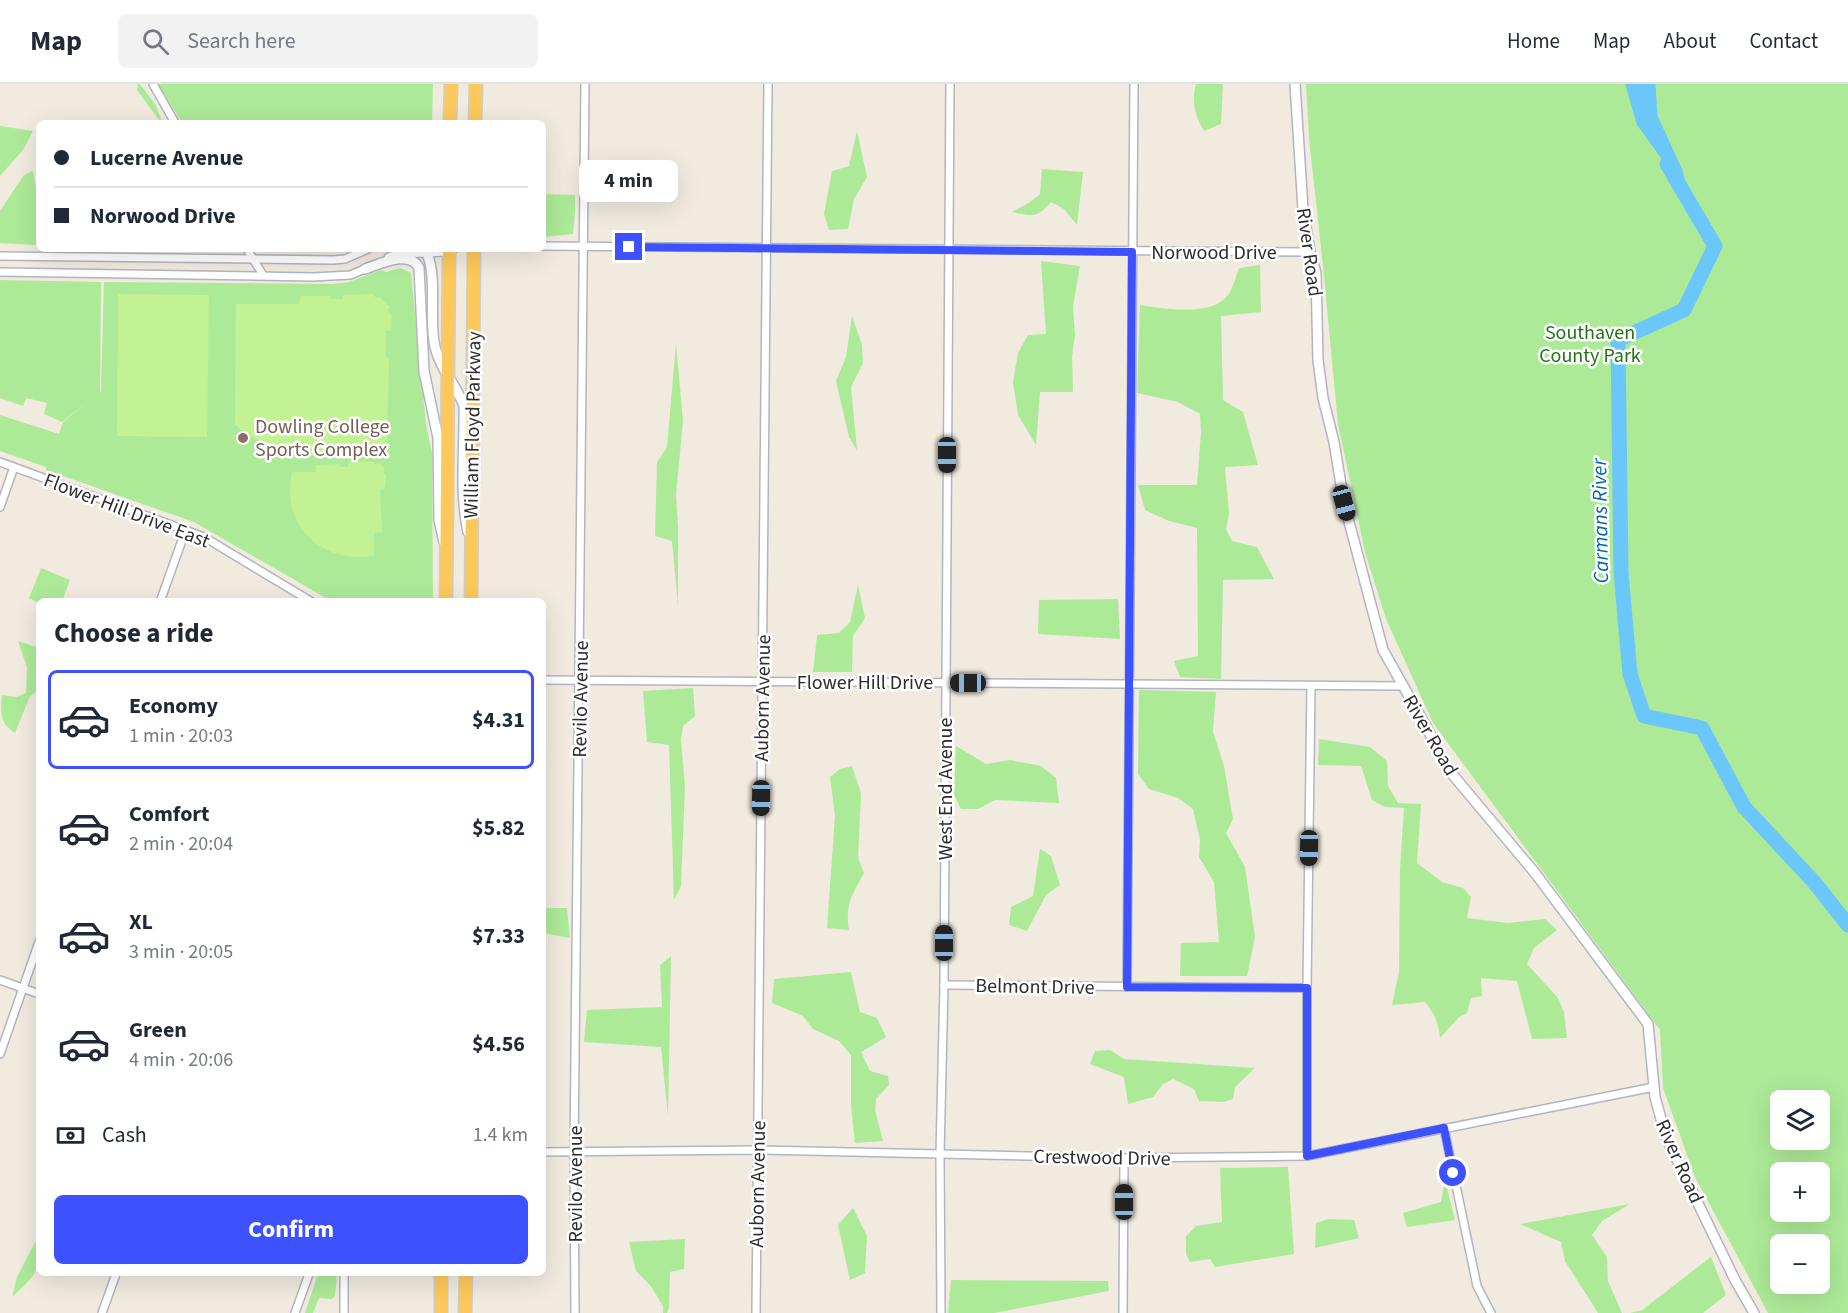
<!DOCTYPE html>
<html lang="en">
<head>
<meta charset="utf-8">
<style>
	:root { --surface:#fff; --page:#f2f2f3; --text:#1f2937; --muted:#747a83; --line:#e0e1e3; --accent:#3d51ff }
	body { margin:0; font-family:"Source Sans 3",sans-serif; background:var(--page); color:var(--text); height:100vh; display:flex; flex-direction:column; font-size:22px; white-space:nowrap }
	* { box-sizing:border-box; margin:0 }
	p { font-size:20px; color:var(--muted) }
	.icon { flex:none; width:33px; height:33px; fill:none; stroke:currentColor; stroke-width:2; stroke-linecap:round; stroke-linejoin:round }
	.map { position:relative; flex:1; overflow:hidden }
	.drawer { position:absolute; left:36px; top:514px; width:510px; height:678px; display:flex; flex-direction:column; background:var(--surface); border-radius:9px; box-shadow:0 6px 24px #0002 }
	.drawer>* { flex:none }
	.guide { position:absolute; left:36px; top:36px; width:510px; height:132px; border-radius:9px; box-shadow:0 6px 24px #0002; display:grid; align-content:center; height:132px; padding:0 18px; background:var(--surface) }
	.fabs { position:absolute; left:1770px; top:1006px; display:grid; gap:12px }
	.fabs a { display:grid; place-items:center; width:60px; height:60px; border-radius:9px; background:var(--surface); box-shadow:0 6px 24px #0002; font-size:30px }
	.end { position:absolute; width:27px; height:27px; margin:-14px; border:8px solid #3d51ff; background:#fff; box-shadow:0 0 0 3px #fff }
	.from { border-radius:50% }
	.bubble { position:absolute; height:42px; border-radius:9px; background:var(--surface); box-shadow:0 6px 24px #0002; font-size:20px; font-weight:700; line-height:42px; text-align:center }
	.car { position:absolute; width:18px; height:36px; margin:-18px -9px; border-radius:8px; box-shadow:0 0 4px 2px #0007; background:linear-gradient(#222 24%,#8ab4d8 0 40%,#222 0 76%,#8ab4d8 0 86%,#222 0) }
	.guide b { display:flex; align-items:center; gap:21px; height:57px; font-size:22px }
	.guide b+b { border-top:2px solid var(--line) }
	.guide i { width:15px; height:15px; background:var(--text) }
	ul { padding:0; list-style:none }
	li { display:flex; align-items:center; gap:18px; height:99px; margin:0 12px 9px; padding:0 6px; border:3px solid transparent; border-radius:9px }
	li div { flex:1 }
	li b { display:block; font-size:22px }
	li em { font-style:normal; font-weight:700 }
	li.current { border-color:var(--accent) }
	li>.icon { width:54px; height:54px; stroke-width:1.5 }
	h2 { padding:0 18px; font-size:27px; line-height:72px }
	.pay { display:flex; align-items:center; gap:15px; height:66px; padding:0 18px; font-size:22px }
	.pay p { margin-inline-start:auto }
	.action { display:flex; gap:12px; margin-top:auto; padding:12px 18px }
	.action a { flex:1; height:69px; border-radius:9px; background:var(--accent); color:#fff; font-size:24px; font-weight:700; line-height:69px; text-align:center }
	header { display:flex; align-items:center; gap:36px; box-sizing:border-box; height:84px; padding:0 30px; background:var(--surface); border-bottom:2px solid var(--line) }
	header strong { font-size:28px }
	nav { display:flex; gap:33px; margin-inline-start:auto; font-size:21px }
	.search { width:420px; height:54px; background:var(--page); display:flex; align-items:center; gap:15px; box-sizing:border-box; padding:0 21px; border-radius:9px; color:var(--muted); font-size:22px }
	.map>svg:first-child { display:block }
	.green { fill:#adea98; fill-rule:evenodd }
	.pitch { fill:#c2f293 }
	.water { fill:#6bc7f9 }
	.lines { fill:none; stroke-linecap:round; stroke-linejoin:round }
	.river { stroke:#6bc7f9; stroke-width:15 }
	.minor-casing { stroke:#b3b4c2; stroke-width:10 }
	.tertiary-casing { stroke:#b3b4c2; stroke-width:12 }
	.trunk-casing { stroke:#cdcdcd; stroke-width:15 }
	.minor { stroke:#fff; stroke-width:7 }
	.tertiary { stroke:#fff; stroke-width:9 }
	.trunk { stroke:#fec95a; stroke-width:12 }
	.route { stroke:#3d51ff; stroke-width:8 }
	.education-dot { fill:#8d6e63; stroke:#fff; stroke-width:2 }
	.labels { text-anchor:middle; stroke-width:5; stroke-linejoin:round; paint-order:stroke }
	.street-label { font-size:20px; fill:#2d2d2d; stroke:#fff }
	.park-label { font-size:20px; fill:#217315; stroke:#fff }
	.education-label { font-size:20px; fill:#785e54; stroke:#fff; text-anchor:start }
	.water-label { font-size:21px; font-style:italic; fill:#0364ac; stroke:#fff }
</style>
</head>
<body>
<header>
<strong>Map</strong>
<div class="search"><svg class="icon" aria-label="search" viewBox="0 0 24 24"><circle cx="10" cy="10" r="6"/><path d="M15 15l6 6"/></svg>Search here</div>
<nav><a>Home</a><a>Map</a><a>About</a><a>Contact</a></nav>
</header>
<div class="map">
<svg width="1848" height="1229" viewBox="0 0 1848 1229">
	<rect width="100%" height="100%" fill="#f0eadf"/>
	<g class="green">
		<polygon points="138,0 140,0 155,20 163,39 161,39 137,6"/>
		<polygon points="158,0 433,0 432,39 182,39"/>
		<path d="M 1196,0 L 1223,0 L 1221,40 L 1204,47 C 1195,33 1191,16 1196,0 Z"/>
		<path d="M 1306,0 L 1848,0 L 1848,1229 L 1768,1229 L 1695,1093 L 1663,1004 L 1660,946 L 1433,639 L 1386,535 L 1365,468 L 1338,340 L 1323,182 L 1309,54 ZM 1780,1017 L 1820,1017 L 1820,1056 L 1780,1056 ZM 1780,1089 L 1820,1089 L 1820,1128 L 1780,1128 ZM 1780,1161 L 1820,1161 L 1820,1200 L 1780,1200 Z"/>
		<polygon points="0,42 33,47 23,66 0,92"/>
		<polygon points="857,47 867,93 854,115 848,145 829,146 824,130 832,87 849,82"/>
		<path d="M 1042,85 L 1083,88 L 1077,141 L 1064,125 L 1051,118 C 1036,135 1033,132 1012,128 L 1030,118 L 1040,110 Z"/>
		<polygon points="33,87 37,112 36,138 39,147 39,160 35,161 0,159 0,127 24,91"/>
		<polygon points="543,110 575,111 575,129 573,150 543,153"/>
		<polygon points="1041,177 1080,182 1073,222 1075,251 1072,273 1073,308 1040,308 1036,361 1018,331 1013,298 1018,269 1028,251 1046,250"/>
		<path d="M 1260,181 L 1261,228 L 1221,232 L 1223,316 L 1243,328 L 1258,381 L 1225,383 L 1229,429 L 1226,445 L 1232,457 L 1257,463 L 1274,495 L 1223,496 L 1221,595 L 1180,593 L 1174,577 L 1198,572 L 1197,444 L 1169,437 L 1145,426 L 1138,401 L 1197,401 L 1201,347 L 1200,330 L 1178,318 L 1137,309 L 1140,221 C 1165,224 1210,234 1228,211 C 1233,204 1236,192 1239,184 Z"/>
		<polygon points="400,184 411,189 426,340 432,369 433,517 331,517 194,438 46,386 46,383 0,367 0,331 59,350 63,338 89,317 62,338 44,330 47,319 26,314 23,322 0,314 0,196 101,198 100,308 101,307 104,198 333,200 349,198 381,186 386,188"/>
		<polygon points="852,232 862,261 863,279 851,303 857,366 849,353 836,297 846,273"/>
		<polygon points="676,259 683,337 676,411 678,442 678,522 672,457 655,452 657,378 667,363"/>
		<polygon points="41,484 70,496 62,517 39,518 39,519 29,514"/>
		<polygon points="858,501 865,534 853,552 852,588 813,588 817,551 839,549 850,538"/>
		<polygon points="1118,515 1120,555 1038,550 1039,516"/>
		<path d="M 18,557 L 39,564 L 39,606 L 30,612 L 15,649 C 0,639 0,629 2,611 L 16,613 L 26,609 L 27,583 Z"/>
		<polygon points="693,604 695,632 683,642 681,656 685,703 681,802 674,816 669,661 647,658 643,607"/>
		<polygon points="1139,606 1216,608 1213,648 1224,682 1233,735 1226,749 1245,783 1255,853 1247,892 1180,892 1181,859 1219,858 1214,798 1199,773 1200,756 1193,725 1178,714 1149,705 1138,690"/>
		<path d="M 1319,655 L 1370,663 L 1387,677 L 1388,702 L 1398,719 L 1421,720 L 1417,779 L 1442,798 L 1463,804 L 1471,813 L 1467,834 L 1508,839 L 1545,835 L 1557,846 L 1534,864 L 1527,880 L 1558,914 L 1564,928 L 1567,954 L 1532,955 L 1517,897 L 1481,894 L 1482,912 L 1471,914 L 1467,929 L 1459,933 L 1440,954 C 1439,939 1434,929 1425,918 L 1392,921 L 1399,888 L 1400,785 L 1404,724 L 1385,723 L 1372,716 L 1361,682 L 1318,681 Z"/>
		<polygon points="956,662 986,680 1010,676 1041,682 1056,694 1059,719 995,716 978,725 961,725 954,711"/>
		<path d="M 852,682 L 861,709 L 858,774 L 864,789 C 852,811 845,820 849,846 L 827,844 L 835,732 L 830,693 L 840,685 Z"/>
		<polygon points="1040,765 1051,772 1060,801 1046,811 1027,847 1009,841 1011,823 1033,812"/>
		<polygon points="543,824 567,824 570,854 543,849"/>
		<polygon points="671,872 668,1032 661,963 584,958 587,926 662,923 660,881"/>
		<polygon points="851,888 860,928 877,934 886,953 861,968 870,987 888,992 889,1001 876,1015 875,1026 883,1057 855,1059 851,1022 851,971 839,957 813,945 803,932 772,919 774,895"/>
		<polygon points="1110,966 1124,975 1255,984 1235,1003 1233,1015 1224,1018 1199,1017 1194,1005 1173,995 1163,1000 1153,1013 1128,1020 1124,993 1090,980 1095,967"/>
		<polygon points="1288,1083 1294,1170 1215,1183 1210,1175 1190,1178 1186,1170 1186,1152 1196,1142 1222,1138 1220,1084"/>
		<polygon points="1445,1096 1455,1136 1407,1143 1403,1129 1441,1118"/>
		<polygon points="1630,1120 1602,1137 1592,1151 1607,1173 1608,1197 1622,1229 1598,1229 1565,1177 1561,1158 1520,1140"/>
		<polygon points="853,1124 867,1152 865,1189 850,1196 838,1141"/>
		<polygon points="1328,1135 1354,1136 1359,1154 1315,1164 1316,1139"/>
		<path d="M 39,1151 C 39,1188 39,1188 12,1213 L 17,1193 Z"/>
		<polygon points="685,1155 684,1185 670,1188 669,1223 667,1229 663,1229 663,1222 650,1201 636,1187 629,1158"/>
		<polygon points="1711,1173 1726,1211 1703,1229 1630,1229 1642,1226"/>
		<polygon points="318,1190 337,1190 335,1212 332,1215 319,1214 313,1229 305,1229"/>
		<polygon points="951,1196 1108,1197 1109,1207 994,1229 948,1229"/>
	</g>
	<g class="pitch">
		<polygon points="118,210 209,211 207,353 117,352"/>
		<path d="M 373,210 L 376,214 L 380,213 L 390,223 L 387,226 L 392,230 L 391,247 L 386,247 L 386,273 L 389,273 L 387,359 C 374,359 360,366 346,369 C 307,378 266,366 235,341 L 236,220 L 300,220 L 301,212 L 330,212 L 331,215 L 343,215 L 343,211 Z"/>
		<path d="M 348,377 L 373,378 L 376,381 L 379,379 L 385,385 L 383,388 L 386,391 L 385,403 L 380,406 L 382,448 L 374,449 L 374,472 C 321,480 281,442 292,388 L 316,388 L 316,381 L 339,380 L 340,383 L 348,383 Z"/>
	</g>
	<polygon class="water" points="1625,0 1643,0 1682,85 1690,114 1637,41"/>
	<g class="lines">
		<g class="river">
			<polyline points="1648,0 1650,33"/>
			<polyline points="1667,80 1715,162 1684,226 1618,256 1621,489 1630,590 1644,632 1702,644 1744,723 1814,798 1848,841"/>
		</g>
		<defs>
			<g id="minor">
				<polyline points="153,0 175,39"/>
				<polyline points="543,162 1310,168"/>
				<polyline points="247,165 263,191"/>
				<polyline points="0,172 333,176 345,175 368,165"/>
				<polyline points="0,188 313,193 350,191 365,185"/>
				<polyline points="0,378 204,453 312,518"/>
				<polyline points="0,423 14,383"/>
				<polyline points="160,518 186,445"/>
				<polyline points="543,596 1403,602"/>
				<polyline points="0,896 39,910"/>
				<polyline points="944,901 1307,904"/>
				<polyline points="1127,903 1134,0"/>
				<polyline points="0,970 39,858"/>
				<polyline points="1444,1044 1477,1202 1491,1229"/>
				<polyline points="543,1068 758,1066 1124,1074 1307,1072 1654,1003"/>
				<polyline points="1307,1072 1307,904 1311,602"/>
				<polyline points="102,1229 116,1190"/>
				<polyline points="295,1229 309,1190"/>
				<polyline points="344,1229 344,1190"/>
				<polyline points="575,1229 574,1069 585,0"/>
				<polyline points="756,1229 768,0"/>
				<polyline points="941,1229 940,1070 944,901 950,0"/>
				<polyline points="1123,1229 1124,1074"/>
			</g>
			<g id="tertiary">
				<polyline points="1295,0 1303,125 1310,168 1316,189 1318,276 1323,314 1334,358 1344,419 1383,566 1428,646 1447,684 1535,789 1648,940 1655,1013 1666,1053 1735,1196 1754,1229"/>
				<path d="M 425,165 C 439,192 428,234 435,263 C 440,285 457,302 464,322 C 465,364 459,407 468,448"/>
				<path d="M 389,174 C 410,164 431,171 453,165"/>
				<path d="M 365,185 C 380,180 410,165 419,184 L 424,287 L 438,354 L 439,436 L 444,458"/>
			</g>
			<g id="trunk">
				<polyline points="450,39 451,0"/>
				<polyline points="475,39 476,0"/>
				<polyline points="446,518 449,165"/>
				<polyline points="471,518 474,165"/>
				<polyline points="441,1190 441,1229"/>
				<polyline points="465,1229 466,1190"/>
			</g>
		</defs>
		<use href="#minor" class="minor-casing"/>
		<use href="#tertiary" class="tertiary-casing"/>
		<use href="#trunk" class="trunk-casing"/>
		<use href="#minor" class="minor"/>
		<use href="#tertiary" class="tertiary"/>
		<use href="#trunk" class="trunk"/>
	</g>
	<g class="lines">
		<polyline class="route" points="629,163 1132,168 1127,903 1307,904 1307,1072 1444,1044 1453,1089"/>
	</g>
	<circle class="education-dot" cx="243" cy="354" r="6"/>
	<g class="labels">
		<g class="street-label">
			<text x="1214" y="175">Norwood Drive</text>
			<text transform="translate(1310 168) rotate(82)" y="7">River Road</text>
			<text transform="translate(472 341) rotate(-89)" y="7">William Floyd Parkway</text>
			<text transform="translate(127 426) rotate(21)" y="7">Flower Hill Drive East</text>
			<text x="865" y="605">Flower Hill Drive</text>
			<text transform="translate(762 614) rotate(-89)" y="7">Auborn Avenue</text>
			<text transform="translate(580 615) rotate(-89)" y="7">Revilo Avenue</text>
			<text transform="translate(1431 651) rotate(60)" y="7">River Road</text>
			<text transform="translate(945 705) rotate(-90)" y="7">West End Avenue</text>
			<text transform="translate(1035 902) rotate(1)" y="7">Belmont Drive</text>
			<text transform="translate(1102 1073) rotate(1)" y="7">Crestwood Drive</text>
			<text transform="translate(1680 1077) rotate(66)" y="7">River Road</text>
			<text transform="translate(575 1100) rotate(-90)" y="7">Revilo Avenue</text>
			<text transform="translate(757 1100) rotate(-89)" y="7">Auborn Avenue</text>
		</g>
		<g class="park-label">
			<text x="1590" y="255">Southaven<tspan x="1590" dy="23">County Park</tspan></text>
		</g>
		<g class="education-label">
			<text x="255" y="349">Dowling College<tspan x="255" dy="23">Sports Complex</tspan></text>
		</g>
		<g class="water-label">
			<text transform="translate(1600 437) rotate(-91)" y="7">Carmans River</text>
		</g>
	</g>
</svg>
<div class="fabs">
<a><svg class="icon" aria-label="layers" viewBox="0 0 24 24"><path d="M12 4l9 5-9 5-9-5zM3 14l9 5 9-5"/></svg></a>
<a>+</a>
<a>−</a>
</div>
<i class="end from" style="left:1453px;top:1089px"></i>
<i class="end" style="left:629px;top:163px"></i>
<div class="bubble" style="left:579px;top:76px;width:99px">4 min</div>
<i class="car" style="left:947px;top:371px;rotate:180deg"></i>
<i class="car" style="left:1344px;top:419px;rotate:165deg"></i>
<i class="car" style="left:968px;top:599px;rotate:270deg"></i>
<i class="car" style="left:761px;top:714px;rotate:181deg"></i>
<i class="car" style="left:1309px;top:764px;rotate:181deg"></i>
<i class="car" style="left:944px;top:859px;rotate:0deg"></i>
<i class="car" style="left:1124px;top:1118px;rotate:0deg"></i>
<div class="guide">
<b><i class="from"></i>Lucerne Avenue</b>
<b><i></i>Norwood Drive</b>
</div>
<section class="drawer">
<h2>Choose a ride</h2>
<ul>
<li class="current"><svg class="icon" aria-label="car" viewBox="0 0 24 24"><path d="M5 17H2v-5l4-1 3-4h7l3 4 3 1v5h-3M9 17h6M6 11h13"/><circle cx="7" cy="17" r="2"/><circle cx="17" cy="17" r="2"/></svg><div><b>Economy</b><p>1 min · 20:03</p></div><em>$4.31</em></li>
<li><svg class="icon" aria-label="car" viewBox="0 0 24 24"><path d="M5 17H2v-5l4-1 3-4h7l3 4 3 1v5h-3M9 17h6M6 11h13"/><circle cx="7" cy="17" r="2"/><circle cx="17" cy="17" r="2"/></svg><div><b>Comfort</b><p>2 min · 20:04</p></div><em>$5.82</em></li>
<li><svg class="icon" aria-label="car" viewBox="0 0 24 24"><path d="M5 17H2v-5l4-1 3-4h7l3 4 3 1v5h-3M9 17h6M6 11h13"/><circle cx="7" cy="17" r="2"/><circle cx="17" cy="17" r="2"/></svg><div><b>XL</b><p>3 min · 20:05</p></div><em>$7.33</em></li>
<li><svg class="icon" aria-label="car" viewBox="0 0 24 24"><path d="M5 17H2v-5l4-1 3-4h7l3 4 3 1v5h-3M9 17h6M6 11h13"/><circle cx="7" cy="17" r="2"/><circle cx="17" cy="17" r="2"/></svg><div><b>Green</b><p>4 min · 20:06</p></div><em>$4.56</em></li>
</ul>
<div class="pay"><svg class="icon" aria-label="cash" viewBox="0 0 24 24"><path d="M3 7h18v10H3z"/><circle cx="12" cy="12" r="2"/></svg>Cash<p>1.4 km</p></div>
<div class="action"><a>Confirm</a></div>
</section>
</div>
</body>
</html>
